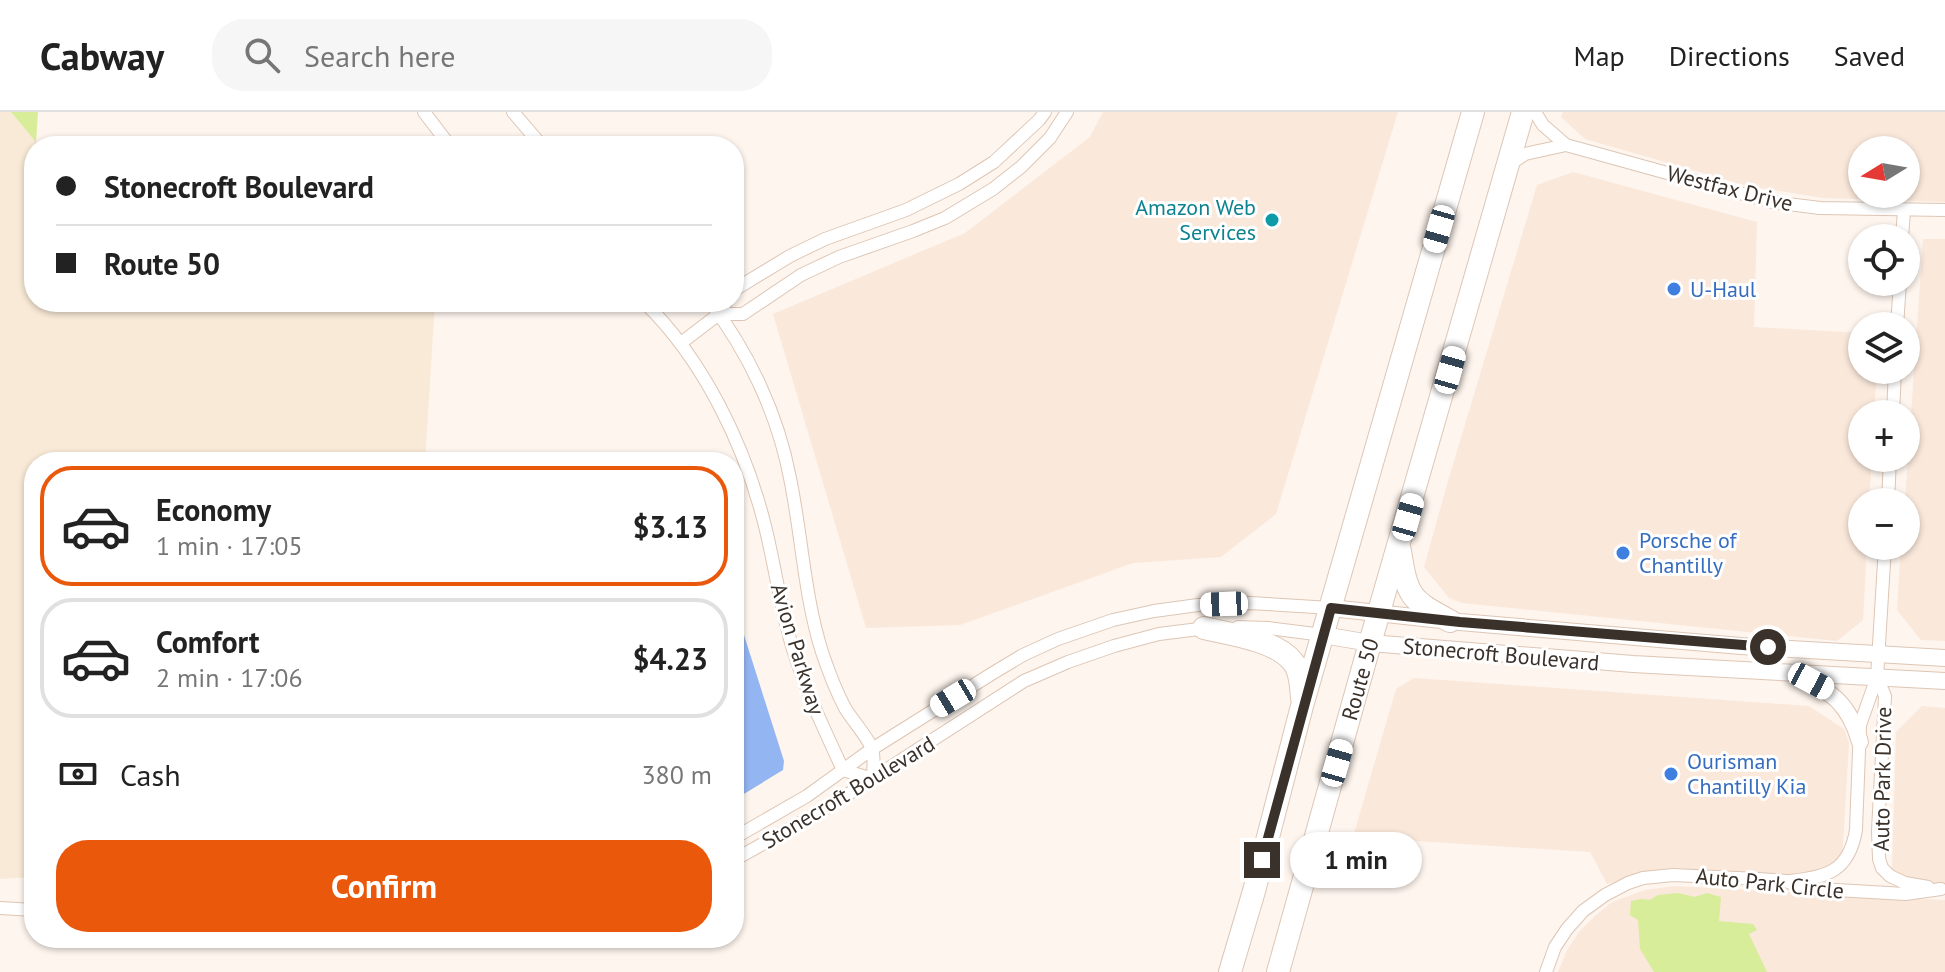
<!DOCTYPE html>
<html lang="en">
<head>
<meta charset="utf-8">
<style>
	:root { --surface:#fff; --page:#f6f6f6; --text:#222; --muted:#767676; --line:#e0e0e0; --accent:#ea580c }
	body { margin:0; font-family:"PT Sans",sans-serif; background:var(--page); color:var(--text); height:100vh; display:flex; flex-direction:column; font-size:30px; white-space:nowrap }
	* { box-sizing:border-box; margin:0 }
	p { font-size:26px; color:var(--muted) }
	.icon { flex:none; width:44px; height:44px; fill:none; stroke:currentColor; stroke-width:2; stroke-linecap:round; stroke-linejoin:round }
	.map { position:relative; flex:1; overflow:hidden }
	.side { position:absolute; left:24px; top:340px; width:720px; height:496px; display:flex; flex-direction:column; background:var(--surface); border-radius:32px; box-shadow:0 2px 6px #0004 }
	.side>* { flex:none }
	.banner { position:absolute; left:24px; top:24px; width:720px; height:176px; border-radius:32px; box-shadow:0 2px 6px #0004; display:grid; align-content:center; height:176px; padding:0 32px; background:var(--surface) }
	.needle { width:52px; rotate:259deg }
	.controls { position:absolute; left:1848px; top:24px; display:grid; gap:16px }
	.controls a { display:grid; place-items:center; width:72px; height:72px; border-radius:50%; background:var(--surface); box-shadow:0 2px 6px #0004; font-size:40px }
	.end { position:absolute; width:36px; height:36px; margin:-18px; border:10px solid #3a312a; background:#fff; box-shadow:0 0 0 4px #fff }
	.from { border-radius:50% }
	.bubble { position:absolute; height:56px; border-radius:28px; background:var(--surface); box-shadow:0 2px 6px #0004; font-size:26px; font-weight:700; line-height:56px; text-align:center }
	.car { position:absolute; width:24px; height:48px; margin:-24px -12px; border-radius:10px; box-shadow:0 0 6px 2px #0007; background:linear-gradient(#fff 24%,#345 0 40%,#fff 0 76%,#345 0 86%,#fff 0) }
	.banner b { display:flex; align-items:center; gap:28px; height:76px; font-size:30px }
	.banner b+b { border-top:2px solid var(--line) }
	.banner i { width:20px; height:20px; background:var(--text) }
	ul { padding:14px 0 0; list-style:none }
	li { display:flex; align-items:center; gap:24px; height:120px; margin:0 16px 12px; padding:0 16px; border:4px solid var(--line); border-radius:32px }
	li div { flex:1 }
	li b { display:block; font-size:30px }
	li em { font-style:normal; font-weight:700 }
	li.current { border-color:var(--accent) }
	li>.icon { width:72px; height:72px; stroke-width:1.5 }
	.pay { display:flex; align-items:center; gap:20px; height:88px; padding:0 32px; font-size:30px }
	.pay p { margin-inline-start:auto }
	.cta { display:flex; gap:16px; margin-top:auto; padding:16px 32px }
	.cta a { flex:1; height:92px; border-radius:32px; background:var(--accent); color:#fff; font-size:32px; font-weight:700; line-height:92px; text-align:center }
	header { display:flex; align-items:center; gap:48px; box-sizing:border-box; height:112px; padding:0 40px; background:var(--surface); border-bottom:2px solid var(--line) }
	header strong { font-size:38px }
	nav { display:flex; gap:44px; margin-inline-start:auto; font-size:28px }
	.search { width:560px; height:72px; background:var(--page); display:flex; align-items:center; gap:20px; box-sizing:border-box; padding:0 28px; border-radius:32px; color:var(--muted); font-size:30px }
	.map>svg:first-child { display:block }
	.built { fill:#fae8db; fill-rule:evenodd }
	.education { fill:#f9ead7 }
	.green { fill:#d7ed99 }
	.water { fill:#93b6f2 }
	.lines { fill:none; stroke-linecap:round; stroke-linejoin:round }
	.street-casing { stroke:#ddc6b5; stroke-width:14 }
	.secondary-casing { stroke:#ddc6b5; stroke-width:18 }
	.highway-casing { stroke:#ddc6b5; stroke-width:24 }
	.street { stroke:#fff; stroke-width:12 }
	.secondary { stroke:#fff; stroke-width:16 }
	.highway { stroke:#fff; stroke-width:22 }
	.route { stroke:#3a312a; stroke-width:10 }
	.culture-dot { fill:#0f9aa8; stroke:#fff; stroke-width:3 }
	.shop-dot { fill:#3f7fe0; stroke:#fff; stroke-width:3 }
	.labels { text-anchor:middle; stroke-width:6; stroke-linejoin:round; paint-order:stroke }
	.street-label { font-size:22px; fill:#3a312a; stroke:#fff }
	.culture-label { font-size:22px; fill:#0d838f; stroke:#fff; text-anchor:end }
	.shop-label { font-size:22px; fill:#366cbe; stroke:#fff; text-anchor:start }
</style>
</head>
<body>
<header>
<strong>Cabway</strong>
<div class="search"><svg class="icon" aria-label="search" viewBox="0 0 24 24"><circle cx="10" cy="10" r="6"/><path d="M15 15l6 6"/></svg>Search here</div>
<nav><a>Map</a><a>Directions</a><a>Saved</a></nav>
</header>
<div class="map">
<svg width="1945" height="860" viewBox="0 0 1945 860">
	<rect width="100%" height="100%" fill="#fef5ee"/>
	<g class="built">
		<polygon points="1103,0 1398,0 1276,402 1221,445 1133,451 960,513 866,516 773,202 965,121 1090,25"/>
		<path d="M 1563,0 L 1945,0 L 1945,90 L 1823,86 L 1748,74 L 1585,27 L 1561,5 ZM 1906,38 L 1906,82 L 1862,82 L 1862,38 Z"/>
		<polygon points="1573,60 1757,110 1754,215 1862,221 1862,258 1877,258 1874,302 1862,302 1862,346 1872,346 1869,390 1862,390 1862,434 1867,434 1863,508 1837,529 1462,491 1449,486 1424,455 1448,369 1537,73"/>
		<polygon points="1923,127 1945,127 1945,529 1921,528 1897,498 1901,434 1906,434 1906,390 1905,390"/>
		<polygon points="1414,566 1809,594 1844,617 1849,631 1842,749 1822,764 1671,756 1607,772 1590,740 1353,725 1396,577"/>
		<polygon points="1922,594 1945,596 1945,772 1908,769 1892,758 1896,620"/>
		<polygon points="1675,774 1945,788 1945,860 1558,860 1567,838 1579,820 1595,804 1612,790 1645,778"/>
	</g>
	<polygon class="education" points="0,0 11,0 40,34 34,34 34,190 435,190 425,350 34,350 34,765 0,767"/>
	<g class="green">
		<polygon points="11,0 38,0 36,30"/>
		<polygon points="1678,781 1695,785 1707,781 1721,785 1719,809 1753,812 1757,818 1749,822 1767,860 1654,860 1640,837 1638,808 1630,803 1631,789 1641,787 1650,788 1658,783"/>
	</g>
	<polygon class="water" points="734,456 744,523 784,649 783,658 734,688"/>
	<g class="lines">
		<defs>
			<g id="street">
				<polyline points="424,0 450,34"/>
				<polyline points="513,0 542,34"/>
				<polyline points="1535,0 1543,13 1566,33 1772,90 1820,96 1945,98"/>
				<polyline points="1509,53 1525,42 1566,33"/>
				<polyline points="1902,126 1904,98"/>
				<polyline points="734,178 790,144 825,127 906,98 959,72 994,50 1039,8 1045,0"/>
				<path d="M 644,190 C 704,248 745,334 765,414 C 775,454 780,494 792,534 C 805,577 824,617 843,658 L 873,667"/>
				<path d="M 710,190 C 749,241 778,303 790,366 C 802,424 804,483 822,540 C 828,558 836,579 845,596 C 852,608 868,625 872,637 C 875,645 873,658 873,667"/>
				<polyline points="719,202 743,202 801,163 839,145 913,119 945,106 993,77 1021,55 1050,26 1067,0"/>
				<polyline points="1897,214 1900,170"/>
				<polyline points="681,231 719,202 726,190"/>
				<polyline points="1893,302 1895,258"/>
				<polyline points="1888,390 1890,346"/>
				<polyline points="1238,515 1268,516 1323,523"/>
				<polyline points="1877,565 1885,584 1878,719 1879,747 1882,756 1890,764 1905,771 1928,775"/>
				<polyline points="734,726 807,684 872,637 993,561 1023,543 1058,527 1113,508 1154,499 1198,493 1250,491 1331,496"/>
				<polyline points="734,748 830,694 1024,569 1068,550 1114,534 1159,522 1207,516"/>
				<path d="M 1790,769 C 1828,765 1849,759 1856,718 L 1860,613 L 1877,565 L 1885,434"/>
				<polyline points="0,796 34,798"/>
				<polyline points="1546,860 1555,835 1567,817 1583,799 1605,783 1628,771 1643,766 1673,763 1758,767 1786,769 1802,776 1905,782 1941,777"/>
			</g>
			<g id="secondary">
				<polyline points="1331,496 1460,510 1741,534 1945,546"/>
				<polyline points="1323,523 1370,531 1633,552 1945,569"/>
				<path d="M 1799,563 C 1833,581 1849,592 1860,630"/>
			</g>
			<g id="highway">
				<path d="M 1400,439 C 1407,484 1410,488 1450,509"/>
				<path d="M 1204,516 C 1230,522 1276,528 1293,550 C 1301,559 1301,575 1302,586"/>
				<polyline points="1230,860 1254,779 1302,594 1473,0"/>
				<path id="s1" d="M 1278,860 L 1370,531 L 1523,0"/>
			</g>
		</defs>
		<use href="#street" class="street-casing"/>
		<use href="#secondary" class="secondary-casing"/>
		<use href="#highway" class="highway-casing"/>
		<use href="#street" class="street"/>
		<use href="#secondary" class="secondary"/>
		<use href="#highway" class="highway"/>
	</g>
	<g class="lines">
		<polyline class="route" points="1262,748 1331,496 1460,510 1768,535"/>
	</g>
	<circle class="culture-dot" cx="1272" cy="108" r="8"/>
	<g class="shop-dot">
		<circle cx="1674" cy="177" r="8"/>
		<circle cx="1623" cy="441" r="8"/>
		<circle cx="1671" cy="662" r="8"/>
	</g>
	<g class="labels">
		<g class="street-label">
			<text transform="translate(1730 76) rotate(14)" y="8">Westfax Drive</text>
			<text transform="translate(798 537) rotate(73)" y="8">Avion Parkway</text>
			<text transform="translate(1501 542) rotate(5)" y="8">Stonecroft Boulevard</text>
			<text dy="8" stroke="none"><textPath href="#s1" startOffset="304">Route 50</textPath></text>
			<text transform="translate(1882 667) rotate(-89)" y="8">Auto Park Drive</text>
			<text transform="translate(848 680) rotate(-31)" y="8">Stonecroft Boulevard</text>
			<text transform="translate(1770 771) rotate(6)" y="8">Auto Park Circle</text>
		</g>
		<g class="culture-label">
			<text x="1256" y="103">Amazon Web<tspan x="1256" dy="25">Services</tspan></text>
		</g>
		<g class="shop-label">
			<text x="1690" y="185">U-Haul</text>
			<text x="1639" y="436">Porsche of<tspan x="1639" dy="25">Chantilly</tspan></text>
			<text x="1687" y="657">Ourisman<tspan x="1687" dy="25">Chantilly Kia</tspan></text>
		</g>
	</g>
</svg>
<div class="controls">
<a><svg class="needle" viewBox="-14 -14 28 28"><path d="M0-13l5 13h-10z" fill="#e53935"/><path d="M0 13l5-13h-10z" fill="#767676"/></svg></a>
<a><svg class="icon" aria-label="locate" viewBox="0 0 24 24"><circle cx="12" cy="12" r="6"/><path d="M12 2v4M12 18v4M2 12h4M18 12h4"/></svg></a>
<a><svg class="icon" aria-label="layers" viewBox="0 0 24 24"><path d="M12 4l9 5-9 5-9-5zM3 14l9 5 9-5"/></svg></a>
<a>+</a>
<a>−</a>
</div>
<i class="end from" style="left:1768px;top:535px"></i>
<i class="end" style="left:1262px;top:748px"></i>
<div class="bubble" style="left:1290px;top:720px;width:132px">1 min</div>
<i class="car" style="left:1439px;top:117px;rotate:196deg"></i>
<i class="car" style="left:1450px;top:258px;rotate:16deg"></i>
<i class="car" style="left:1408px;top:405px;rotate:16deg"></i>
<i class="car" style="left:1224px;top:492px;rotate:268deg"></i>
<i class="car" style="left:1811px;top:569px;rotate:118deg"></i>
<i class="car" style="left:953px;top:586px;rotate:239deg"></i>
<i class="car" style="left:1337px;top:651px;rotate:16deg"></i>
<div class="banner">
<b><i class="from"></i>Stonecroft Boulevard</b>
<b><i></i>Route 50</b>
</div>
<section class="side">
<ul>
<li class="current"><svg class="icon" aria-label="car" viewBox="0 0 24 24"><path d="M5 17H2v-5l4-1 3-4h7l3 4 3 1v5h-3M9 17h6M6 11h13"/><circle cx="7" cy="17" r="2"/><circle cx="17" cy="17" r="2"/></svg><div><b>Economy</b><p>1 min · 17:05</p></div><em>$3.13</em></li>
<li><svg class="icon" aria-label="car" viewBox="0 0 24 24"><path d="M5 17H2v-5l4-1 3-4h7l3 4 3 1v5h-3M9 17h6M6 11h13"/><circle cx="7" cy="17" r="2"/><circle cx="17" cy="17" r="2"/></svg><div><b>Comfort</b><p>2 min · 17:06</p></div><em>$4.23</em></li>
</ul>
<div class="pay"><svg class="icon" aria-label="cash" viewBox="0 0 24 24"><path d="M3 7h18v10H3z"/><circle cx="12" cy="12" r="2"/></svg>Cash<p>380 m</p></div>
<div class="cta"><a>Confirm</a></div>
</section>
</div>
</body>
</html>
